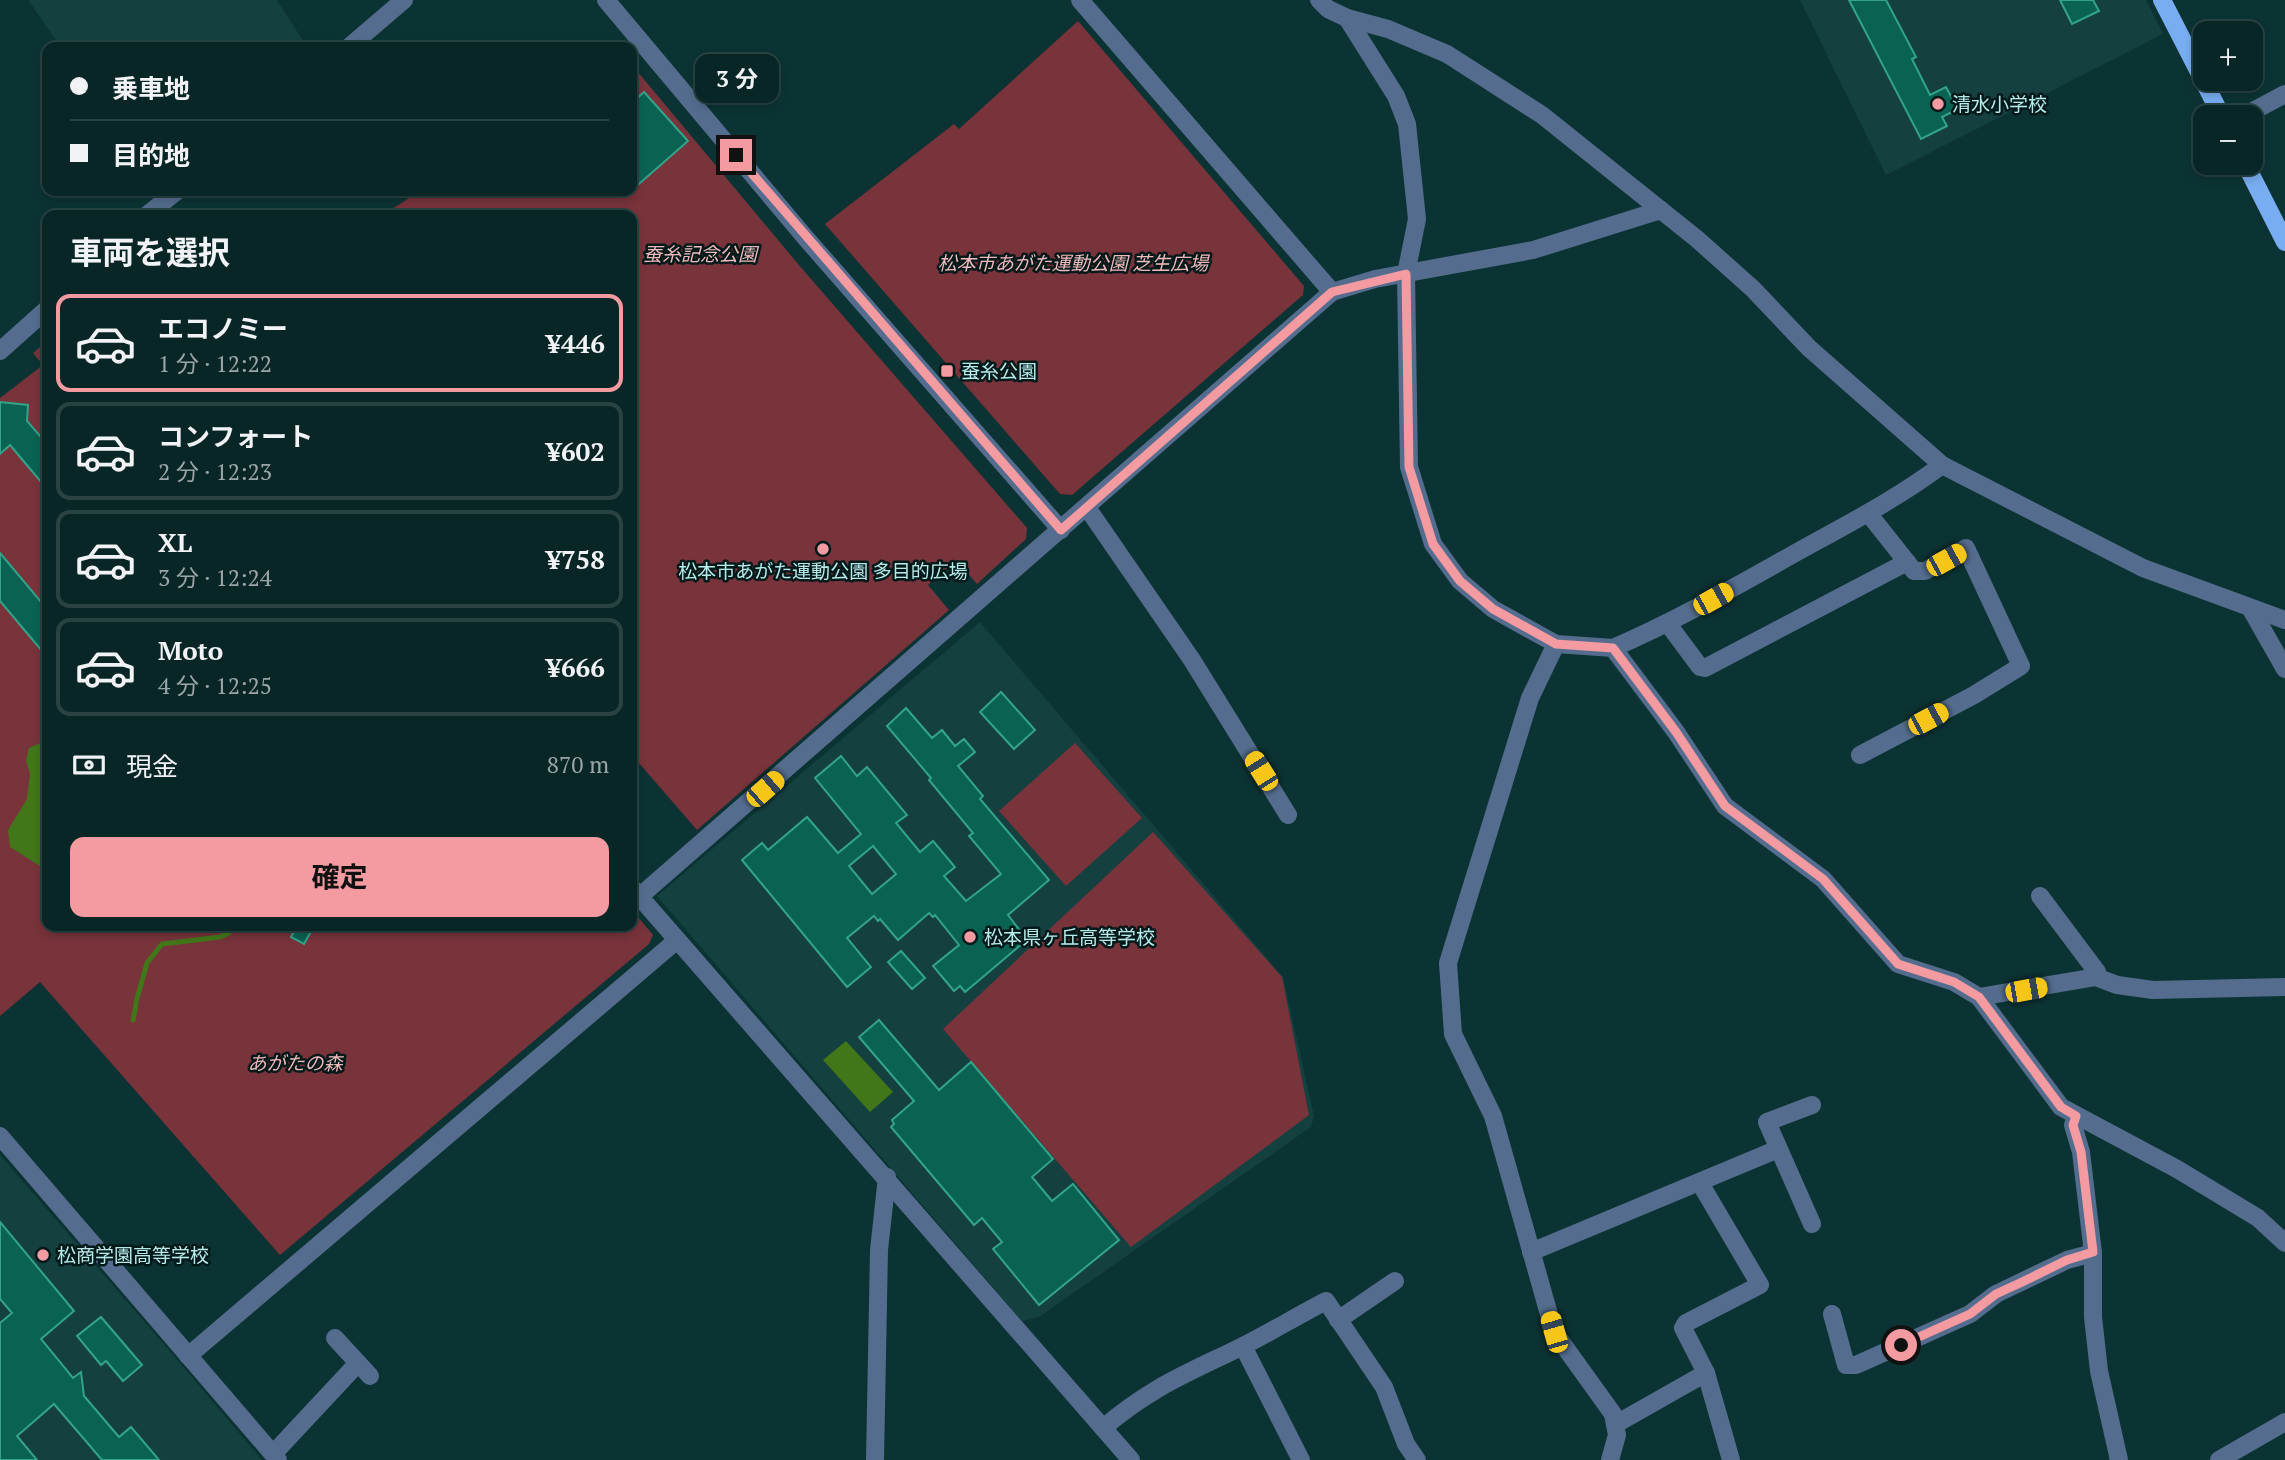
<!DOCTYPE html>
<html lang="ja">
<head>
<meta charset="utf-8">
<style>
	:root { --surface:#092626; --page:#122e2e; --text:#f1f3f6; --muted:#99a5a7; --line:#294343; --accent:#f49aa1 }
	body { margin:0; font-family:"PT Serif","Noto Sans JP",serif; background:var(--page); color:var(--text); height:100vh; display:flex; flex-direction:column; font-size:26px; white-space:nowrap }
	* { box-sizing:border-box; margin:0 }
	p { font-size:23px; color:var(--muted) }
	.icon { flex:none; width:38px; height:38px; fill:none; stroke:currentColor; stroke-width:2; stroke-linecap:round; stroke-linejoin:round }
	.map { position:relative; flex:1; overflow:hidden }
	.side { position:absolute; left:42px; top:210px; width:595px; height:721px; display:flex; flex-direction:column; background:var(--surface); border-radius:14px; box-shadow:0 4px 10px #0003,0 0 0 2px var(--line) }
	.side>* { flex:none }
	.guide { position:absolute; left:42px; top:42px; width:595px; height:154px; border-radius:14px; box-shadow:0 4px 10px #0003,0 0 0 2px var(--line); display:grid; align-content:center; height:154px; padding:0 28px; background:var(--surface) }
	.buttons { position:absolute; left:2193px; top:21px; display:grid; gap:14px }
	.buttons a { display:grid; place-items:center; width:70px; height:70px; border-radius:14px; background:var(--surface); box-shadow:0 4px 10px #0003,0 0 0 2px var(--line); font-size:35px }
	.end { position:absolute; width:32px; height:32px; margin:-16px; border:9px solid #f49aa1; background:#111; box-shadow:0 0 0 4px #111 }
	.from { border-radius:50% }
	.bubble { position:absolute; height:49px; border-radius:14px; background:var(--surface); box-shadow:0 4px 10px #0003,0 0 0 2px var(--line); font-size:23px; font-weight:700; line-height:49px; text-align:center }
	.car { position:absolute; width:21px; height:42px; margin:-21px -10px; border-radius:9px; box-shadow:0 0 5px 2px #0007; background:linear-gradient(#f5c518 24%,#345 0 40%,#f5c518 0 76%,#345 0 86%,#f5c518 0) }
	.guide b { display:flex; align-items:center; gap:24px; height:66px; font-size:26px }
	.guide b+b { border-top:2px solid var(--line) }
	.guide i { width:18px; height:18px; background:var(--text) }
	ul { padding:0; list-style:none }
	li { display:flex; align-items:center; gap:21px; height:98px; margin:0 14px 10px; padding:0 14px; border:4px solid var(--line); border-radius:14px }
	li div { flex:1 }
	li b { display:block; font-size:26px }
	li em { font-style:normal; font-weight:700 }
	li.active { border-color:var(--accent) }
	li>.icon { width:63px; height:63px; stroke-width:1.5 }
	h2 { padding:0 28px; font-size:32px; line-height:84px }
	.pay { display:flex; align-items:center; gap:18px; height:77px; padding:0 28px; font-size:26px }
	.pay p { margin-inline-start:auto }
	.button { display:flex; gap:14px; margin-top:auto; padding:14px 28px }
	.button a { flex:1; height:80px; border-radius:14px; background:var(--accent); color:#111; font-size:28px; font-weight:700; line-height:80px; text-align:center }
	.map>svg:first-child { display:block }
	.built { fill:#154040 }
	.green { fill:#78333b }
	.water { fill:#417619 }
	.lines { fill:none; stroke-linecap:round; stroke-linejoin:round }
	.stream { stroke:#417619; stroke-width:5 }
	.building { fill:#0a6352; stroke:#33a38a; stroke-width:2; fill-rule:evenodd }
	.minor { stroke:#546d8e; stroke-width:18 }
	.major { stroke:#78adf1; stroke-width:18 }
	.route { stroke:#f49aa1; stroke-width:9 }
	.poi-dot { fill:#f49aa1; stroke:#011919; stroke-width:2.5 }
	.labels { text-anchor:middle; stroke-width:5; stroke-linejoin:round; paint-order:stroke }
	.poi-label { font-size:19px; fill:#b6eae9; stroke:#011919; text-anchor:start }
	.park-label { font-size:19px; font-style:italic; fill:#f2b9bc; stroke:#011919 }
</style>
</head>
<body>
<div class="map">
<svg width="2285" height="1460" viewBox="0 0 2285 1460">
	<rect width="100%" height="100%" fill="#0c3333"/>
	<g class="built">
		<polygon points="28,0 277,0 307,47 61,47"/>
		<polygon points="1800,0 2146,0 2163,34 1886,175"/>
		<polygon points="980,622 1283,977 1314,1116 1311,1127 1039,1317 1022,1321 657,896"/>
		<polygon points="0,1155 174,1356 262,1460 0,1460"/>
	</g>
	<g class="green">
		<polygon points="1078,21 1304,286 1303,295 1072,495 1060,494 825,224 954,124 959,129"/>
		<polygon points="632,65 798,264 1027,528 1026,539 977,584 956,560 928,585 949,610 697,830 632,755 632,215 383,215 420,191 632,191"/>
		<polygon points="47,341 47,926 632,926 632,910 653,935 649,944 280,1255 40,982 0,1016 0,398 43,365 33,353"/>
		<polygon points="1075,743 1142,818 1066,886 999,811"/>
		<polygon points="1153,832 1282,977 1309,1115 1131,1247 943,1029"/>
	</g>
	<g class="water">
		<polygon points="47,740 47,866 43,868 10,847 8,830 27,799 30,773 26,761 29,748"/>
		<polygon points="846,1041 893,1092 870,1112 823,1060"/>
	</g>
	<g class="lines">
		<g class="stream">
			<polyline points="136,1002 147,963 162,944 220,937 229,933 230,926"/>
			<polyline points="133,1020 136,1005"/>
		</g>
	</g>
	<g class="building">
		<polygon points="1849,0 1886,0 1916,57 1912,59 1930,95 1946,87 1958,109 1942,117 1947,126 1921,139"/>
		<polygon points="2060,0 2093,0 2099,11 2072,24"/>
		<polygon points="644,92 688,141 632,190 632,103"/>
		<polygon points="0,402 28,405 27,421 47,444 47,489 10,445 0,454"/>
		<polygon points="0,553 47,609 47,657 0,601"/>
		<polygon points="1001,692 1035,730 1014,749 980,712"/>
		<path d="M 906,708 L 932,738 L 942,730 L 955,746 L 964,739 L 975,752 L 958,766 L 983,796 L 980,799 L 1049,880 L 1008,915 L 1021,932 L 1017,935 L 1023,943 L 965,992 L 960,986 L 954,991 L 933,966 L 959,945 L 935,915 L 933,917 L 929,913 L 898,940 L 880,919 L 878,921 L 874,916 L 847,938 L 871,967 L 847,987 L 742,860 L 762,843 L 768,850 L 807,817 L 838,853 L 861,834 L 815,778 L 841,756 L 857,776 L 867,767 L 907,815 L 896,823 L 920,852 L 933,841 L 955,867 L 944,876 L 966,901 L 1001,874 L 969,836 L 973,833 L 929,780 L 931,778 L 887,726 ZM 873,846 L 896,874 L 872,894 L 849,866 Z"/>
		<polygon points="297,926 314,926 304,944 291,937"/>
		<polygon points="901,951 925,978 912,989 888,962"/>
		<polygon points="879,1020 939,1090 971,1062 1053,1159 1032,1177 1052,1201 1073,1184 1119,1240 1039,1305 993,1249 1002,1242 982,1218 974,1225 891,1127 894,1124 892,1120 914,1101 859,1037"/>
		<polygon points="0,1222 74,1311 41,1339 73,1378 81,1372 84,1396 119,1437 131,1427 159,1460 102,1460 54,1404 17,1436 37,1460 0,1460 0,1323 12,1313 0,1299"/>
		<polygon points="101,1317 142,1365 123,1381 106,1361 101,1365 77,1336"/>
	</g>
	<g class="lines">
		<g class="minor">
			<polyline points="606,0 804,236 1061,530"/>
			<polyline points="1080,0 1332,292"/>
			<polyline points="1319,0 1328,9 1347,18 1388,29 1447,54 1542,115 1697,239 1753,289 1809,348 1942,465 2143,568 2285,620"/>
			<polyline points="1347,18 1396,96 1407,124 1417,219 1406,274 1409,467 1433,544 1460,581 1493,609 1556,644 1613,648 1676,732 1725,806 1823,879 1898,964 1954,982 1979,997 2061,1107 2177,1169 2258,1218 2285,1243"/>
			<polyline points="349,47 404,0"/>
			<polyline points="2242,117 2285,94"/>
			<polyline points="147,215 177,191"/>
			<polyline points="0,351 47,309"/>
			<polyline points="1088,509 1192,660 1288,815"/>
			<polyline points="2252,611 2285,669"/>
			<polyline points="1668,624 1700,667 1705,668 1907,562"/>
			<polyline points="1556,644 1530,698 1448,963 1453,1034 1493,1116 1554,1332 1613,1414 1617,1435 1610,1460"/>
			<path d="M 1613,648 C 1678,620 1738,585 1799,551 C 1848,524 1898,498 1942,465"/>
			<polyline points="1860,755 1974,695 2021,666 1966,548 1925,571 1914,571 1868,513"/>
			<polyline points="632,888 1131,1460"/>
			<polyline points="2040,896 2097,972 2096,977"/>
			<polyline points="639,897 1332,292 1375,279 1533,250 1661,210"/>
			<polyline points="1979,997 2096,977 2117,985 2153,990 2285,987"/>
			<polyline points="2076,1116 2073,1125 2081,1152 2093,1253 2093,1317 2099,1371 2119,1460"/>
			<polyline points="0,1136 278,1460"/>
			<polyline points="1700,1183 1760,1285 1686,1323 1683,1328 1706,1373 1731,1460"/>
			<polyline points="1812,1224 1767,1122 1812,1105"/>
			<polyline points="1531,1252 1778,1149"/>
			<polyline points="1832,1314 1846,1365 1856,1365 1970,1314 1996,1294 2067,1260 2093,1253"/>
			<polyline points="1338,1320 1395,1281"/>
			<polyline points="335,1338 370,1376"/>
			<polyline points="1243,1346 1301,1460"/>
			<polyline points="188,1356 676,941"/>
			<polyline points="1616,1424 1706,1373"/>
			<path d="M 1103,1428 C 1151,1387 1186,1374 1241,1347 C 1269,1333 1297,1316 1326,1301 L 1384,1387 L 1406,1444 L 1417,1460"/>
			<polyline points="274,1453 358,1363"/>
			<polyline points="875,1460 879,1250 887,1177"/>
			<polyline points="2219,1460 2285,1422"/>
		</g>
		<g class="major">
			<polyline points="2162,0 2222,117"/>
			<polyline points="2245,163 2285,242"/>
		</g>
	</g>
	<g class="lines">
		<polyline class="route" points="736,155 1061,530 1332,292 1406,274 1409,467 1433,544 1460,581 1493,609 1556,644 1613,648 1676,732 1725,806 1823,879 1898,964 1954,982 1979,997 2061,1107 2076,1116 2073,1125 2081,1152 2093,1252 2067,1260 2020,1283 1996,1294 1970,1314 1901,1345"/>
	</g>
	<g class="poi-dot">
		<circle cx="1938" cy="104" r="7"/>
		<rect x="940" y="364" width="14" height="14" rx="3.5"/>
		<circle cx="823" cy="549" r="7"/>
		<circle cx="970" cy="937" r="7"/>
		<circle cx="43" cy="1255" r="7"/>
	</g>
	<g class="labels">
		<g class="poi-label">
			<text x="1952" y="111">清水小学校</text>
			<text x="961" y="378">蚕糸公園</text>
			<text x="823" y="578" text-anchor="middle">松本市あがた運動公園 多目的広場</text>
			<text x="984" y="944">松本県ヶ丘高等学校</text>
			<text x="57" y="1262">松商学園高等学校</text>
		</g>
		<g class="park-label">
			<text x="700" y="261">蚕糸記念公園</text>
			<text x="1073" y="270">松本市あがた運動公園 芝生広場</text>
			<text x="295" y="1070">あがたの森</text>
		</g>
	</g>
</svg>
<div class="buttons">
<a>+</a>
<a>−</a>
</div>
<i class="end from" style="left:1901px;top:1345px"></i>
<i class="end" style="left:736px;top:155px"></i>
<div class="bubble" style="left:695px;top:54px;width:84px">3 分</div>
<i class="car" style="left:1946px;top:560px;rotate:61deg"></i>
<i class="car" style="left:1713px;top:599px;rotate:61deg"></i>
<i class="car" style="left:1928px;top:719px;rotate:62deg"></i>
<i class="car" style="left:1261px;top:771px;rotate:328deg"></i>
<i class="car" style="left:765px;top:789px;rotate:49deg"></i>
<i class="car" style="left:2026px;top:990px;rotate:80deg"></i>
<i class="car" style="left:1554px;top:1332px;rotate:344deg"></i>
<div class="guide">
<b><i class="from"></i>乗車地</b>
<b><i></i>目的地</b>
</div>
<section class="side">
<h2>車両を選択</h2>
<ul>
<li class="active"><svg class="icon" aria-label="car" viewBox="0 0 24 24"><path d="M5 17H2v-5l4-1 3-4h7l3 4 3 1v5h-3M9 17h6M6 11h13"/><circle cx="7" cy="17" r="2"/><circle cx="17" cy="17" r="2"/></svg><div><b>エコノミー</b><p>1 分 · 12:22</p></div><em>¥446</em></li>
<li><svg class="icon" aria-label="car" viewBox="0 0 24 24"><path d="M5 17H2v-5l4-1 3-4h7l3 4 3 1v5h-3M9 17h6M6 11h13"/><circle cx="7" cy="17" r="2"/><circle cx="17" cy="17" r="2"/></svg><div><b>コンフォート</b><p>2 分 · 12:23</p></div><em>¥602</em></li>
<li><svg class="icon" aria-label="car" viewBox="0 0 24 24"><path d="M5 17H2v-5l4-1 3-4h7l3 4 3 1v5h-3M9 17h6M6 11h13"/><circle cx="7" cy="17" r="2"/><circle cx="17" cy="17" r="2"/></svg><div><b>XL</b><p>3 分 · 12:24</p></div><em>¥758</em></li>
<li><svg class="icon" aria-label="car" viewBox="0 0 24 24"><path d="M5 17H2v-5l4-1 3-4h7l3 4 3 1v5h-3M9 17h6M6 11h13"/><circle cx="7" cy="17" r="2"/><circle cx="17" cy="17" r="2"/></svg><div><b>Moto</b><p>4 分 · 12:25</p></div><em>¥666</em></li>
</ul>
<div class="pay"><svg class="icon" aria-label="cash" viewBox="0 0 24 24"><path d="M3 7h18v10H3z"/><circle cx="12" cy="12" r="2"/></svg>現金<p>870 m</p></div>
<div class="button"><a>確定</a></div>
</section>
</div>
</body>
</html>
